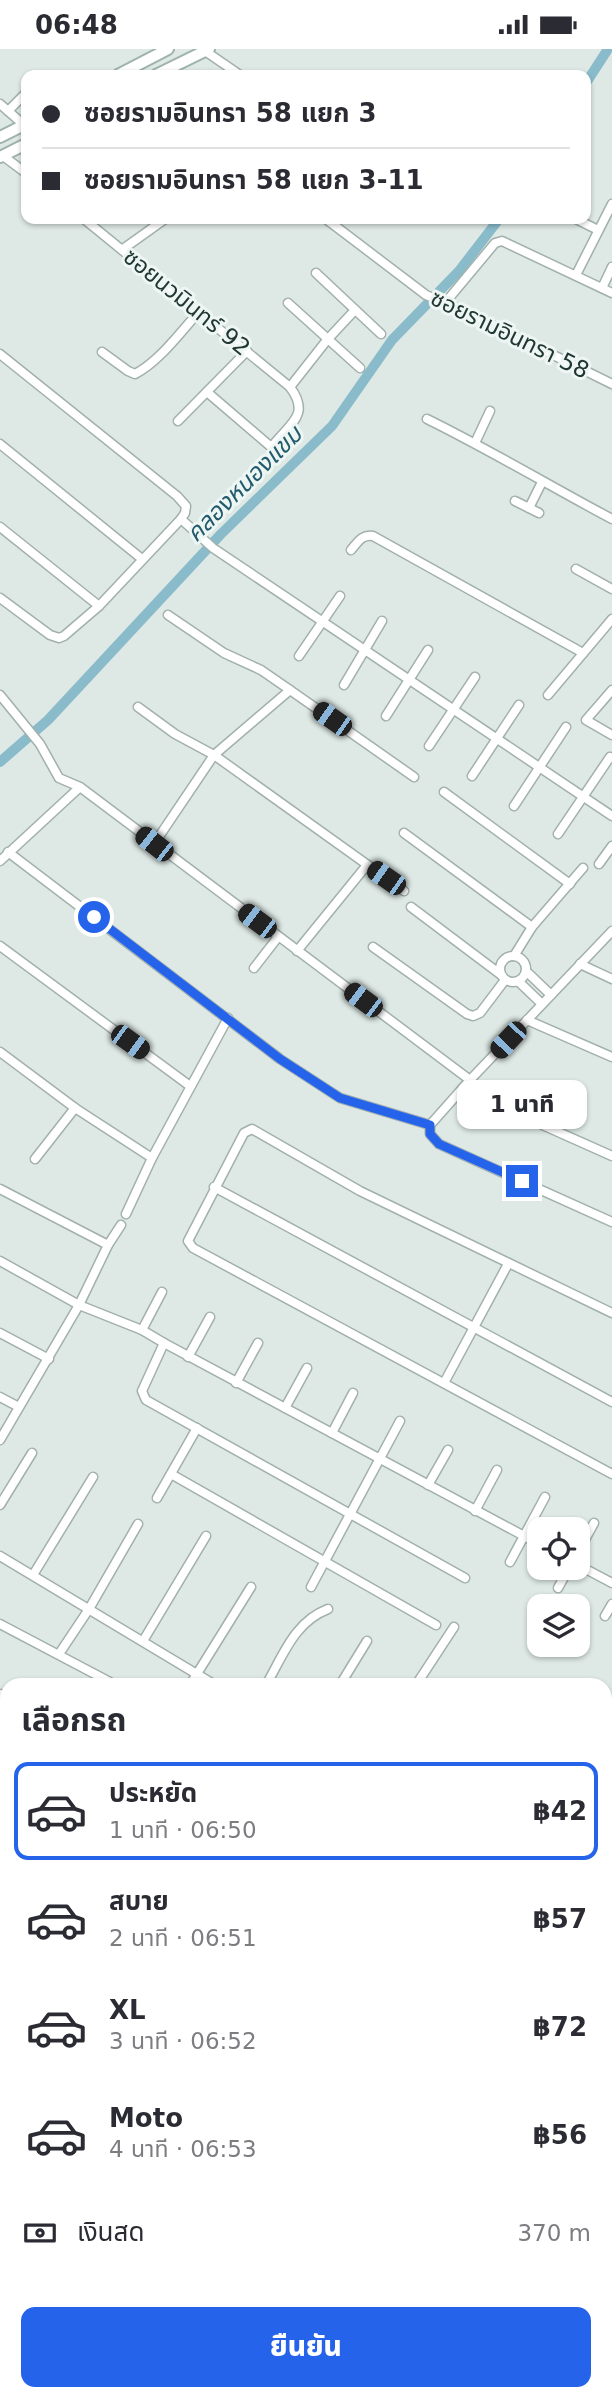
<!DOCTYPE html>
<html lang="th">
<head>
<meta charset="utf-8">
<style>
	:root { --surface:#fff; --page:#f7f7f7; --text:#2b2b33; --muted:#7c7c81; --line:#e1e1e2; --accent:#2563eb }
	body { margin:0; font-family:"DejaVu Sans","Noto Sans Thai",sans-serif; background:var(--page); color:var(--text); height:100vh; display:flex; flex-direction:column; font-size:26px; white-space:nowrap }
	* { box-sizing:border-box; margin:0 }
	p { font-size:23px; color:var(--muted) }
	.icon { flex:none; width:38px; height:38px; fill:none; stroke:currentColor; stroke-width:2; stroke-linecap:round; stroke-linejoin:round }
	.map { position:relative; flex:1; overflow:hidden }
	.panel { position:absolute; left:0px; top:1629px; width:612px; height:723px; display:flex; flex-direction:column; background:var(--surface); border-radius:21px 21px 0 0; box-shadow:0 2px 5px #0004 }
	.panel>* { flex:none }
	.guide { position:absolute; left:21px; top:21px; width:570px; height:154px; border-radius:14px; box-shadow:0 2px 5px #0004; display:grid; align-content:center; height:154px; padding:0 21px; background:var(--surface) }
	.controls { position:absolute; left:527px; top:1468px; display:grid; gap:14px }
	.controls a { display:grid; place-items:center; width:63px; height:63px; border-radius:14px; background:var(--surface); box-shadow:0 2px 5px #0004; font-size:35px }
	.end { position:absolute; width:32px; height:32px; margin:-16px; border:9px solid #2563eb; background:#fff; box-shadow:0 0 0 4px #fff }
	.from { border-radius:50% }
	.bubble { position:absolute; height:49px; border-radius:14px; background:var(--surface); box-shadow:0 2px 5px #0004; font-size:23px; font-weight:800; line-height:49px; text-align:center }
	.car { position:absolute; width:21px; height:42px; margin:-21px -10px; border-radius:9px; box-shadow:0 0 5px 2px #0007; background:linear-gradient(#222 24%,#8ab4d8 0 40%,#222 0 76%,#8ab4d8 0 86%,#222 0) }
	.guide b { display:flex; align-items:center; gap:24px; height:66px; font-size:26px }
	.guide b+b { border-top:2px solid var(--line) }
	.guide i { width:18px; height:18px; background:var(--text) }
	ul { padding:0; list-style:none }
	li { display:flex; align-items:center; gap:21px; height:98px; margin:0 14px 10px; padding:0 7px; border:4px solid transparent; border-radius:14px }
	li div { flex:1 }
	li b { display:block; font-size:26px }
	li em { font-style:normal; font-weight:800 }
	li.selected { border-color:var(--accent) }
	li>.icon { width:63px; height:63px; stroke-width:1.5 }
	h2 { padding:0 21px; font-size:32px; line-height:84px }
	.pay { display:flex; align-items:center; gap:18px; height:77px; padding:0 21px; font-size:26px }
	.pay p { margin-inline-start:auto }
	.cta { display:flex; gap:14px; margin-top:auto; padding:14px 21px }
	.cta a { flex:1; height:80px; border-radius:14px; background:var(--accent); color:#fff; font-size:28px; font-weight:800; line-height:80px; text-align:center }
	.status { display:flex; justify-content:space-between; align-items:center; height:49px; padding:0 35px; background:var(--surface); direction:ltr }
	.status svg { height:19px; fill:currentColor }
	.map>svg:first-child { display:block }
	.green { fill:#b9d8c4 }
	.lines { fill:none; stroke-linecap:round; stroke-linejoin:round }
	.canal { stroke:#8abbca; stroke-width:10 }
	.street-casing { stroke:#a2b0ac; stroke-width:11 }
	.secondary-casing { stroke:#9fb3ad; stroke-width:14 }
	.primary-casing { stroke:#bcc3c2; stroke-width:16 }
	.street { stroke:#fff; stroke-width:8 }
	.secondary { stroke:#fff; stroke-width:10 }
	.primary { stroke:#669b91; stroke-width:12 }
	.route { stroke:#2563eb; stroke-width:9 }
	.labels { text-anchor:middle; stroke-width:6; stroke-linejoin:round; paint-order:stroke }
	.street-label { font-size:23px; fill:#213733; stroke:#eef6f3 }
	.water-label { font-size:24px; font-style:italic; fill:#215b6d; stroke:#eef6f3 }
</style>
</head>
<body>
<div class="status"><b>06:48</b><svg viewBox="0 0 49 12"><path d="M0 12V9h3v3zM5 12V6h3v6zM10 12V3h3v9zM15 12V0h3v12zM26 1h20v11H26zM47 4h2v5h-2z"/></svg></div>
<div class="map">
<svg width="612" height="2351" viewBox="0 0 612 2351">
	<rect width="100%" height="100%" fill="#dee9e5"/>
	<g class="green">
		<polygon points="0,1913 7,1920 7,1973 0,1966"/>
		<polygon points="7,2254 7,2345 79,2345 74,2351 0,2351 0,2264"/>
		<polygon points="83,2345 206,2345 214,2351 79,2351"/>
	</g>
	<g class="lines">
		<g class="canal">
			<polyline points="586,34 608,0"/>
			<polyline points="0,713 48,671 221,485 332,377 392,291 459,222 499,170"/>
		</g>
		<defs>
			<g id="street">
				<polyline points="205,2 240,26"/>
				<polyline points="0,55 24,76"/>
				<polyline points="8,62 26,44"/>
				<polyline points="3,107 26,124"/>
				<path d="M 84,170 L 290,338 C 310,365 292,373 274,395 L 270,397 L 207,343"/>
				<polyline points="326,170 426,246 462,261 612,335"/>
				<polyline points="576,170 598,181"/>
				<polyline points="123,200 165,170"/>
				<polyline points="316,224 381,285"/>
				<polyline points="576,226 612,155"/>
				<polyline points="602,239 612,218"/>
				<polyline points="288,254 360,319"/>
				<polyline points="445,254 495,194 502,192 612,244"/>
				<path d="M 102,303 L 128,322 L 135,325 C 160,312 180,283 199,263"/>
				<polyline points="0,305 177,447 186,457 185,464 181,470 99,557 64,587 59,589 50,586 0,549"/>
				<polyline points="290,338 327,291 355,261"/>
				<path d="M 427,370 C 490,401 550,437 612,470"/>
				<polyline points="178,372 247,302"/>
				<polyline points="475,394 490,362"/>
				<polyline points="0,395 142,510"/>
				<polyline points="515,452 539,464"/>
				<polyline points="529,459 542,433"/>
				<polyline points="181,470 213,499 612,767"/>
				<polyline points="0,478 99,557"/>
				<path d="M 351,501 C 358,493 362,485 373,487 L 583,604"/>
				<polyline points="576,520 612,540"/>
				<polyline points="168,566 224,604 261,621 290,641 414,728"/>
				<polyline points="299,607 340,547"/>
				<polyline points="344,636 382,572"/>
				<polyline points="612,641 586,671 612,686"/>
				<polyline points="0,646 40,695 59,729 80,738 470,1031"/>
				<polyline points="548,646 612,570"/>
				<polyline points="138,658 175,685 214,706 404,842"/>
				<polyline points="386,667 428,601"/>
				<polyline points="429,697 475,628"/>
				<polyline points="472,727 519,656"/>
				<polyline points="444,743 570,835"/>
				<polyline points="514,757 566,678"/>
				<polyline points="404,784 532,878"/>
				<polyline points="558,785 610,708"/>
				<polyline points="154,795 214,706 290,641"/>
				<polyline points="8,803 280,1010 340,1049 430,1076"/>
				<polyline points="0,812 80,738"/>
				<polyline points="599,815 612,797"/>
				<polyline points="411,858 500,925"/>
				<polyline points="0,897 190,1037"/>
				<polyline points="373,898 467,965 473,967 480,964 505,931"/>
				<polyline points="297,902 367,816"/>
				<circle cx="513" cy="920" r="13"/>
				<polyline points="514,907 532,878 583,819"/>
				<polyline points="580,915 612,930"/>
				<polyline points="254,919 278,888"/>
				<polyline points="526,922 551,946"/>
				<polyline points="518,932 542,955"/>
				<polyline points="527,971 612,1008"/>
				<polyline points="0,1003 75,1059 152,1109"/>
				<polyline points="462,1040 612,1107"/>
				<polyline points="430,1076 470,1031 612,882"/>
				<polyline points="430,1076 430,1085 439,1095 612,1173"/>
				<polyline points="35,1110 75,1059"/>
				<polyline points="214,1138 612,1353"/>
				<polyline points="0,1140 108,1196"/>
				<polyline points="126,1165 152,1109 228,969"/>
				<polyline points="0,1212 79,1256 142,1281 164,1294 142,1342 146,1351 465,1529"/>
				<polyline points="612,1264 360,1142 252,1080 244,1084 188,1192 193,1199 612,1425"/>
				<polyline points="142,1281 162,1243"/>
				<polyline points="0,1284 49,1310"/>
				<polyline points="164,1294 539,1495"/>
				<polyline points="188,1308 210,1268"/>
				<polyline points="236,1334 258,1294"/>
				<polyline points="444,1334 508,1215"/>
				<polyline points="0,1348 19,1358"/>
				<polyline points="285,1359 307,1319"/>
				<polyline points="332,1384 353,1344"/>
				<polyline points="0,1391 79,1256 108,1196 121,1176"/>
				<polyline points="171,1425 436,1576"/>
				<polyline points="428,1436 448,1401"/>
				<polyline points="157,1449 197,1379"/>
				<polyline points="0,1456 32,1404"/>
				<polyline points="475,1462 497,1421"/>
				<polyline points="578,1503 594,1474"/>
				<polyline points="0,1507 215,1636"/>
				<polyline points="510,1513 545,1448"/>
				<polyline points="578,1516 612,1534"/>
				<polyline points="33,1526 93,1428"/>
				<polyline points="311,1538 400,1372"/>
				<polyline points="558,1539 569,1519"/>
				<polyline points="605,1567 612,1555"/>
				<polyline points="0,1575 110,1633"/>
				<polyline points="143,1592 206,1487"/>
				<polyline points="59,1605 89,1560 138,1475"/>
				<polyline points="190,1636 251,1538"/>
				<path d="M 266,1636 C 283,1607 294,1573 328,1560"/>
				<polyline points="340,1636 367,1592"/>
				<polyline points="416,1636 454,1578"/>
				<polyline points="0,1645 7,1649"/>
				<polyline points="0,1697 7,1700"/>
				<polyline points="0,1776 7,1779"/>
				<polyline points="0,1802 7,1806"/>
				<polyline points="606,1814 612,1804"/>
				<polyline points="0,1867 7,1855"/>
				<polyline points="606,1871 612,1875"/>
				<polyline points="609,1934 612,1929"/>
				<polyline points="606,2065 612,2070"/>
				<polyline points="606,2129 612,2127"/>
				<polyline points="606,2174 612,2174"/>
				<polyline points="0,2181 7,2166"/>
				<polyline points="606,2183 612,2183"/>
				<polyline points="606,2242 610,2202"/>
				<polyline points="606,2282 612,2286"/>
				<polyline points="328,2345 331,2351"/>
				<polyline points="391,2345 397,2351"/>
				<polyline points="492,2345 499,2351"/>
				<polyline points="596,2345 609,2351"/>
			</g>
			<g id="secondary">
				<polyline points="118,26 168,0"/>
				<polyline points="156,26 209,0"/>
				<polyline points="0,88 26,75"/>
				<polyline points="0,108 26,95"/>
			</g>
			<g id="primary">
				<polyline points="0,1989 7,1996"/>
				<polyline points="0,2024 7,2032"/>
				<polyline points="247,2345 251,2351"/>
				<polyline points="275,2345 279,2351"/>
			</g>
		</defs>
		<use href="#street" class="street-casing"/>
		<use href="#secondary" class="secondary-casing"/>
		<use href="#primary" class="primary-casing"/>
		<use href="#street" class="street"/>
		<use href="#secondary" class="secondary"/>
		<use href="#primary" class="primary"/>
	</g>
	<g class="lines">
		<polyline class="route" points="94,868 280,1010 340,1049 430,1076 430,1085 439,1095 522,1132"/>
	</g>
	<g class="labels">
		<g class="street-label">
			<text transform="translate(187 253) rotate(39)" y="8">ซอยนวมินทร์ 92</text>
			<text transform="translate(510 285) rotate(26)" y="8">ซอยรามอินทรา 58</text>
		</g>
		<g class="water-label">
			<text transform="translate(244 435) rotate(-45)" y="8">คลองหนองแขม</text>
		</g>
	</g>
</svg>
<div class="controls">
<a><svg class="icon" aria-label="locate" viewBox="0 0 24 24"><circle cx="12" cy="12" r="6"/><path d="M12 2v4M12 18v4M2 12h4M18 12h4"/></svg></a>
<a><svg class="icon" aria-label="layers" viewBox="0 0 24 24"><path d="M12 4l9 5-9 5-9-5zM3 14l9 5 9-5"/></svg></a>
</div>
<i class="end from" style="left:94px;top:868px"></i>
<i class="end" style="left:522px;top:1132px"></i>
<div class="bubble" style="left:457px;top:1031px;width:130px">1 นาที</div>
<i class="car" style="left:332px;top:670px;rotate:305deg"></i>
<i class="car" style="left:154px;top:795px;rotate:308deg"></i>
<i class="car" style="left:386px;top:829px;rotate:305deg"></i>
<i class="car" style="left:257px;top:872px;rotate:307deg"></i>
<i class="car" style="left:363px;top:951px;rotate:307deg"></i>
<i class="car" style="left:508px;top:991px;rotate:223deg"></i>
<i class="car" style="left:130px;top:993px;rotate:126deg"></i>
<div class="guide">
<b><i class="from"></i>ซอยรามอินทรา 58 แยก 3</b>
<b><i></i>ซอยรามอินทรา 58 แยก 3-11</b>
</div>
<section class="panel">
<h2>เลือกรถ</h2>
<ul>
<li class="selected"><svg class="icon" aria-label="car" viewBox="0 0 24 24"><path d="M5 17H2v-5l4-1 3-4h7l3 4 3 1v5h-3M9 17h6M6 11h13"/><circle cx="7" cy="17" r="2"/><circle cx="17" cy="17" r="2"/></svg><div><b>ประหยัด</b><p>1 นาที · 06:50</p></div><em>฿42</em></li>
<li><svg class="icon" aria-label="car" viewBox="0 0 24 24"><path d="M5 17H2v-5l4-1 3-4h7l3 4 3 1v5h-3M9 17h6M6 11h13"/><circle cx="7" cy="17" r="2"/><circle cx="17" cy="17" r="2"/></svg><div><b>สบาย</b><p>2 นาที · 06:51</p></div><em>฿57</em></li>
<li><svg class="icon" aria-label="car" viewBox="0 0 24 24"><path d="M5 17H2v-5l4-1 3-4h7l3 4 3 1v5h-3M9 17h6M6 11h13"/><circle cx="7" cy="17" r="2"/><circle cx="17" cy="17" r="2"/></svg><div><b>XL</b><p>3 นาที · 06:52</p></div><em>฿72</em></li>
<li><svg class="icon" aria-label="car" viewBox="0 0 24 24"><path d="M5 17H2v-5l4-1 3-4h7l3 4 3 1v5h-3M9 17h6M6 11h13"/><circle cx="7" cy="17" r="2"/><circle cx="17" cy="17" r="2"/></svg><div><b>Moto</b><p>4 นาที · 06:53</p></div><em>฿56</em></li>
</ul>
<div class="pay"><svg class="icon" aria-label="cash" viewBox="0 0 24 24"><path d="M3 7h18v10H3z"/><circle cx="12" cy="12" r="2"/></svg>เงินสด<p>370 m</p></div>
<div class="cta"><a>ยืนยัน</a></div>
</section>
</div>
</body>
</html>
